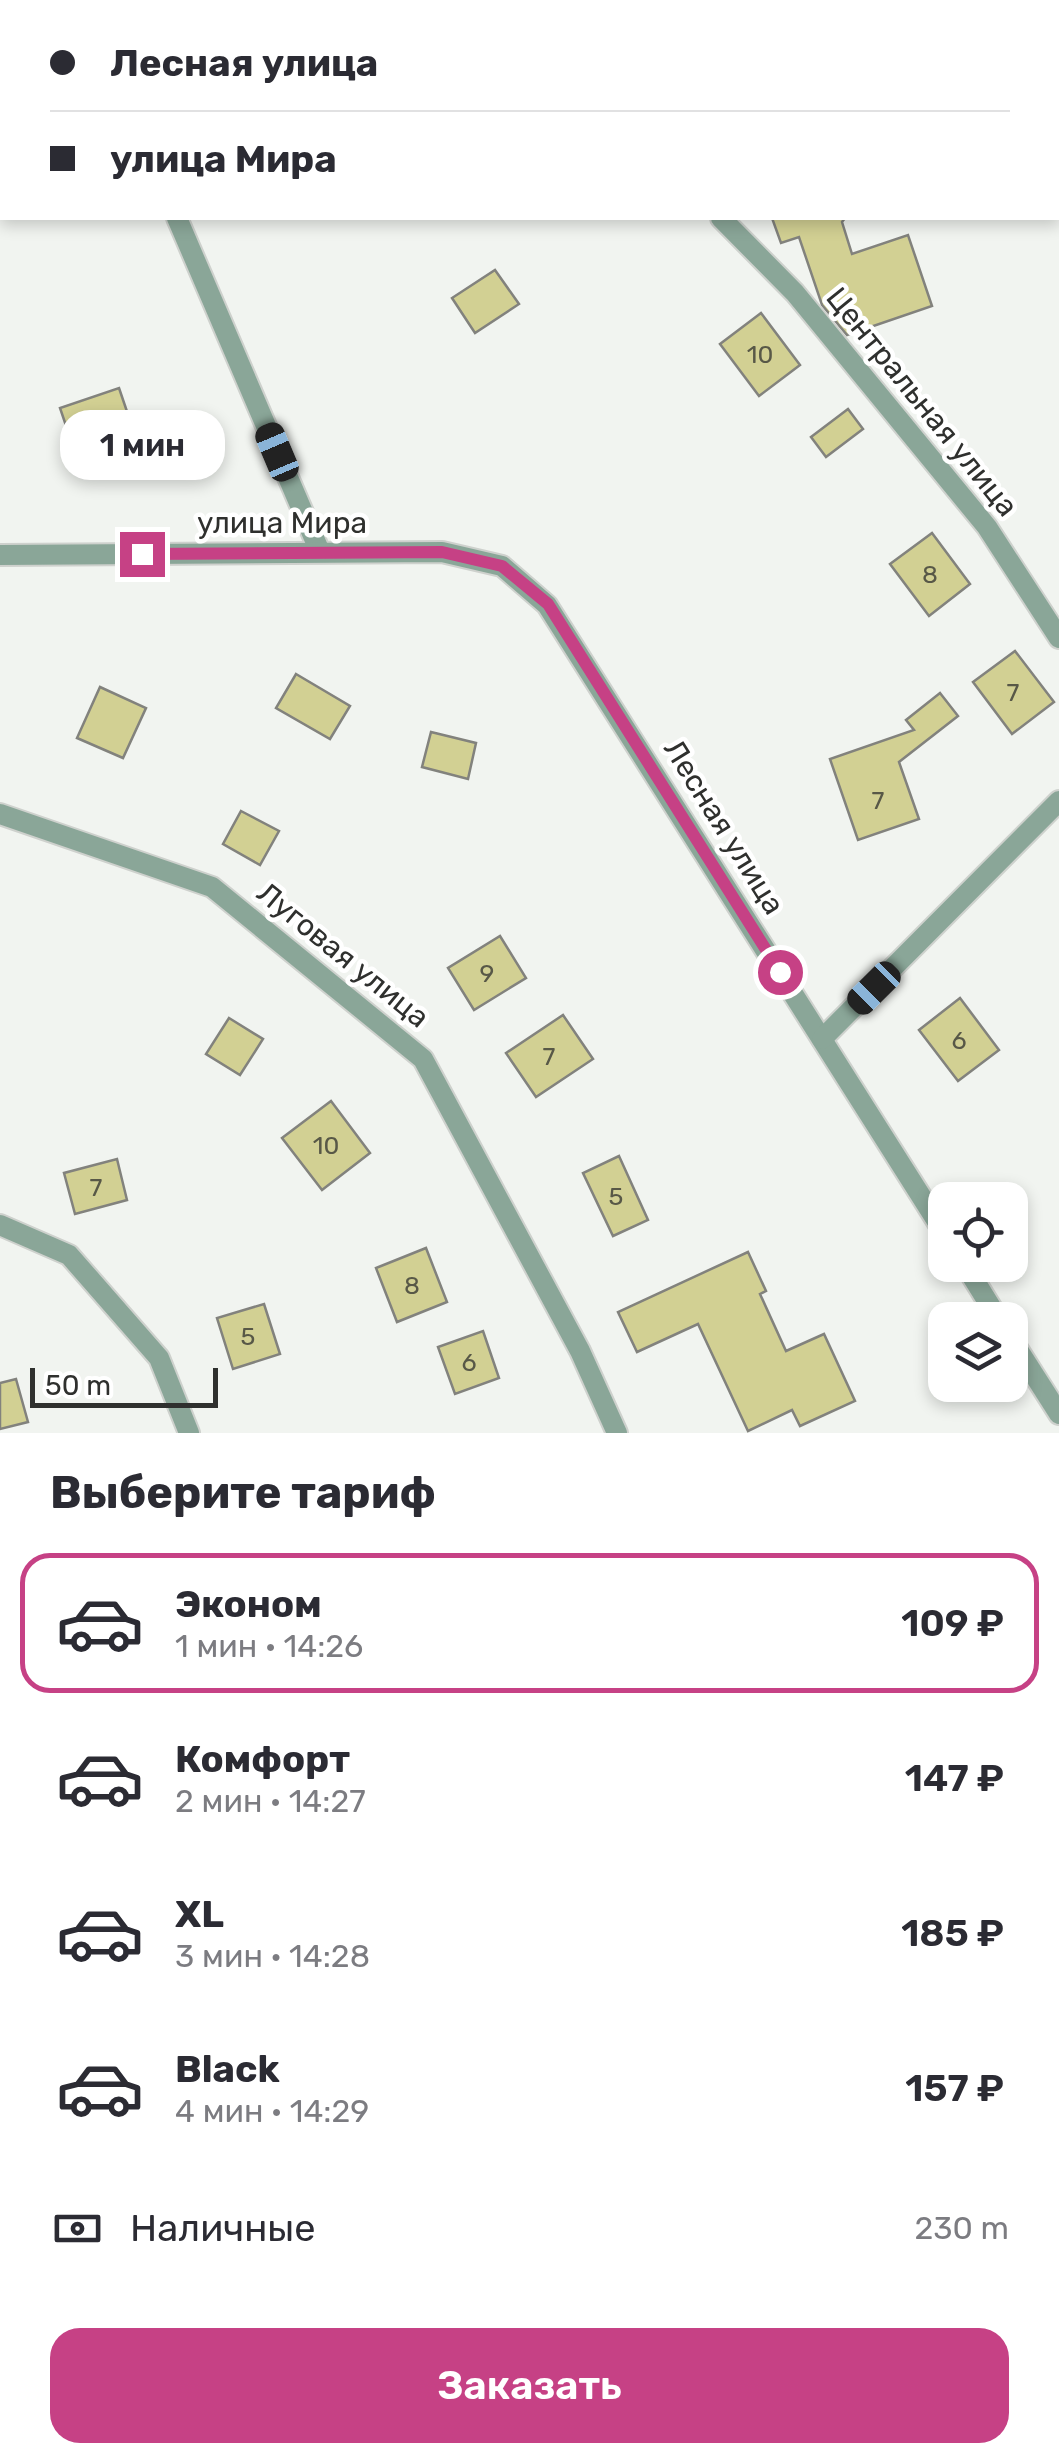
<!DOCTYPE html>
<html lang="ru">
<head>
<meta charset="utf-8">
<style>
	:root { --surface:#fff; --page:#f2f2f3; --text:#2b2b33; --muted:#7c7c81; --line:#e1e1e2; --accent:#c64185 }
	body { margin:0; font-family:Rubik,sans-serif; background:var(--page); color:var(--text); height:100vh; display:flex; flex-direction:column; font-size:38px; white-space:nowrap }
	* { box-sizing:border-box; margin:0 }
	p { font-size:32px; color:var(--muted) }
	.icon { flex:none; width:55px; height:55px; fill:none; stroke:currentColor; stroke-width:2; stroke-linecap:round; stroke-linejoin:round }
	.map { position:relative; height:1433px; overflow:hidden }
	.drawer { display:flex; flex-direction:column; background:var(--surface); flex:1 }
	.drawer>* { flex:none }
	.top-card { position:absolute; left:0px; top:0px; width:1060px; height:220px; box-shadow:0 5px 15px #0003; display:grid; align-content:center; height:220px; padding:0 50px; background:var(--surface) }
	.controls { position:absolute; left:928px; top:1182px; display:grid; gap:20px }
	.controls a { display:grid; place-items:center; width:100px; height:100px; border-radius:20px; background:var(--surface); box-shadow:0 5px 15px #0003; font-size:50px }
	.scale { position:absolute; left:30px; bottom:25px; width:188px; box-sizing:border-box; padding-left:10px; border:5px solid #2f302e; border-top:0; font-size:28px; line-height:35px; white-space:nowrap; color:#2f302e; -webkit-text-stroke:8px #fff; paint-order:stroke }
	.end { position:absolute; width:45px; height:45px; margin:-22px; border:12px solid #c64185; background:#fff; box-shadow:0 0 0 5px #fff }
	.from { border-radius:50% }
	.bubble { position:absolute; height:70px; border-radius:30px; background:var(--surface); box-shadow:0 5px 15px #0003; font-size:32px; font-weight:600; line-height:70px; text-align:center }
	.car { position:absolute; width:30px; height:60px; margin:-30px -15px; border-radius:12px; box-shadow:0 0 8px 2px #0007; background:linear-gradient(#222 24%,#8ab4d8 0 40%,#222 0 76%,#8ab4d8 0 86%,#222 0) }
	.top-card b { display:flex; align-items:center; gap:35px; height:95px; font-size:38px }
	.top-card b+b { border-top:2px solid var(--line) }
	.top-card i { width:25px; height:25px; background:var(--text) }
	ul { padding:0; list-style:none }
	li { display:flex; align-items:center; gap:30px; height:140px; margin:0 20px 15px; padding:0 30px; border:5px solid transparent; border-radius:30px }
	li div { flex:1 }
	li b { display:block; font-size:38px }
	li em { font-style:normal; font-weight:600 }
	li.active { border-color:var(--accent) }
	li>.icon { width:90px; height:90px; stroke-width:1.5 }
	h2 { padding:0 50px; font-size:45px; line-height:120px }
	.pay { display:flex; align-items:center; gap:25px; height:110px; padding:0 50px; font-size:38px }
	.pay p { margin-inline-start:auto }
	.primary-button { display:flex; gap:20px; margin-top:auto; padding:20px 50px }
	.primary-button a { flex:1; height:115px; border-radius:30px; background:var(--accent); color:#fff; font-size:40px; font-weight:600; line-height:115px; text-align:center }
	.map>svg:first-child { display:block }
	.building { fill:#d2d093; stroke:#82827d; stroke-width:2.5 }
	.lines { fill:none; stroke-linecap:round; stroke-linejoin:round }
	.minor-casing { stroke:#ced1cd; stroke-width:24 }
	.minor { stroke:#8aa698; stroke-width:20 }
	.route { stroke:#c64185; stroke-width:12 }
	.labels { text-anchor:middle; stroke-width:9; stroke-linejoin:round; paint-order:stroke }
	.number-label { font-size:25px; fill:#585847 }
	.street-label { font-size:30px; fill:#2f302e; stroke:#fff }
</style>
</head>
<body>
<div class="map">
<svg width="1059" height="1433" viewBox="0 0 1059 1433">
	<rect width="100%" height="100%" fill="#f1f4f0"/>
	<g class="building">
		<polygon points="772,218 845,218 842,222 852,254 908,235 932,306 847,335 822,305 799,237 781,243"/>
		<polygon points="495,270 519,304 475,333 452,298"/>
		<polygon points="761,313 800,365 759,396 720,344"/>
		<polygon points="119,388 137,441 78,461 60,408"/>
		<polygon points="848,409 863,429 826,457 811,437"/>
		<polygon points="932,533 970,584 929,616 890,564"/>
		<polygon points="1015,651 1054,702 1012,734 973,682"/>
		<polygon points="296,674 350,706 330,739 276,708"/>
		<polygon points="100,687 146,708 123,758 77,738"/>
		<polygon points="940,693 958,716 899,762 919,819 858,840 830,759 914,730 906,720"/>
		<polygon points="431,732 476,743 468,779 422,767"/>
		<polygon points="241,811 279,831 260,865 223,844"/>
		<polygon points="500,936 526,978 474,1010 448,968"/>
		<polygon points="960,998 999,1050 958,1081 919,1030"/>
		<polygon points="563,1015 593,1059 536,1097 506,1053"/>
		<polygon points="229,1018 263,1039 240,1075 206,1054"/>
		<polygon points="331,1101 370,1153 322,1190 282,1138"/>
		<polygon points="619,1156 648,1220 613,1236 583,1173"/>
		<polygon points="117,1159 127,1200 75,1214 64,1173"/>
		<polygon points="426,1248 447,1302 397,1322 376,1268"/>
		<polygon points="748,1252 766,1291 760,1294 786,1351 824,1334 855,1401 800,1426 792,1410 748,1431 698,1324 637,1352 618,1312"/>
		<polygon points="264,1304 280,1354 233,1369 217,1318"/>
		<polygon points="483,1331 499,1378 455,1394 438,1347"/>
		<polygon points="16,1379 28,1422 0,1429 0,1383"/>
	</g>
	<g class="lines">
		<defs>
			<g id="minor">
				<polyline points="115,2 115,0"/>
				<polyline points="177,218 320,552"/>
				<polyline points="721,218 795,293 987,527 1059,638"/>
				<polyline points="0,555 442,552 502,566 547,605 945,1234"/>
				<polyline points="0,814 212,887 423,1059 580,1351 617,1433"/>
				<polyline points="822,1039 1059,801"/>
				<polyline points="0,1225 69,1255 159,1358 189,1433"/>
				<polyline points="965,1265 999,1320"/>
				<polyline points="1010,1337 1059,1414"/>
			</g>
		</defs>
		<use href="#minor" class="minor-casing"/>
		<use href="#minor" class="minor"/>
	</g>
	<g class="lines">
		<polyline class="route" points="142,554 442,552 502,566 548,604 780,972"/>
	</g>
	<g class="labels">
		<g class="number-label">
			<text x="760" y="363">10</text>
			<text x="930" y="583">8</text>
			<text x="1013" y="701">7</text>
			<text x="878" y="809">7</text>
			<text x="487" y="982">9</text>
			<text x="959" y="1049">6</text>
			<text x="549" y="1065">7</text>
			<text x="326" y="1154">10</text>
			<text x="96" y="1196">7</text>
			<text x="616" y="1205">5</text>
			<text x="412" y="1294">8</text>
			<text x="248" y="1345">5</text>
			<text x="469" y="1371">6</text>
		</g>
		<g class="street-label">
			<text transform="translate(922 402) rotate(51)" y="10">Центральная улица</text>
			<text x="282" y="533">улица Мира</text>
			<text transform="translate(724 827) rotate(58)" y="10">Лесная улица</text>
			<text transform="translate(343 955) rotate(39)" y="10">Луговая улица</text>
		</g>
	</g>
</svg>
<div class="controls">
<a><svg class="icon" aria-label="locate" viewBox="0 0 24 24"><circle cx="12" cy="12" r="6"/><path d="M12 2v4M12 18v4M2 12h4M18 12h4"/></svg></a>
<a><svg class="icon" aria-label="layers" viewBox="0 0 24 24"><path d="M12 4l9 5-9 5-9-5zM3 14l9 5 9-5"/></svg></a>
</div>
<div class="scale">50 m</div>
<i class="end from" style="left:780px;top:972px"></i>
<i class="end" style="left:142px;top:554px"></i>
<div class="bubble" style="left:60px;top:410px;width:165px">1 мин</div>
<i class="car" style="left:277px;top:452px;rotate:337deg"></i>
<i class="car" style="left:874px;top:988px;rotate:225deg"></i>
<div class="top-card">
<b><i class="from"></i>Лесная улица</b>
<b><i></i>улица Мира</b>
</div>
</div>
<section class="drawer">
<h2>Выберите тариф</h2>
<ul>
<li class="active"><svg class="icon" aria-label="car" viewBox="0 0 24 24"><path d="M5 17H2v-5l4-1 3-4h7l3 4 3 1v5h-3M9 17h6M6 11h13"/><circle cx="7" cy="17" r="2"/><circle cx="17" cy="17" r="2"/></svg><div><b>Эконом</b><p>1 мин · 14:26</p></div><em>109 ₽</em></li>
<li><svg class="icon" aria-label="car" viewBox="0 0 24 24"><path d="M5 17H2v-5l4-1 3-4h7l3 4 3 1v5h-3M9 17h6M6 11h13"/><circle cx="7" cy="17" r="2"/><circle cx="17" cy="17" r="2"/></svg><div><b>Комфорт</b><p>2 мин · 14:27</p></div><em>147 ₽</em></li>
<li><svg class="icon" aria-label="car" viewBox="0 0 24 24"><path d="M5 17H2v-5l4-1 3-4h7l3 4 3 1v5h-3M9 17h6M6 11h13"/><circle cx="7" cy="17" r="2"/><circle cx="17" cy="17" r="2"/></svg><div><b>XL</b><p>3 мин · 14:28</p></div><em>185 ₽</em></li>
<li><svg class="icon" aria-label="car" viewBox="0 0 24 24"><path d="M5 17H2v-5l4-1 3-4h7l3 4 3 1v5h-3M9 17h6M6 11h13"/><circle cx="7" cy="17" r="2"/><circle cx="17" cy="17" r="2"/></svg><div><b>Black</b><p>4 мин · 14:29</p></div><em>157 ₽</em></li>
</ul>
<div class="pay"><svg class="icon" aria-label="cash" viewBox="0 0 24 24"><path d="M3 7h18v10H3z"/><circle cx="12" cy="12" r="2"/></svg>Наличные<p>230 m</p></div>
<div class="primary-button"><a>Заказать</a></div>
</section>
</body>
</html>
